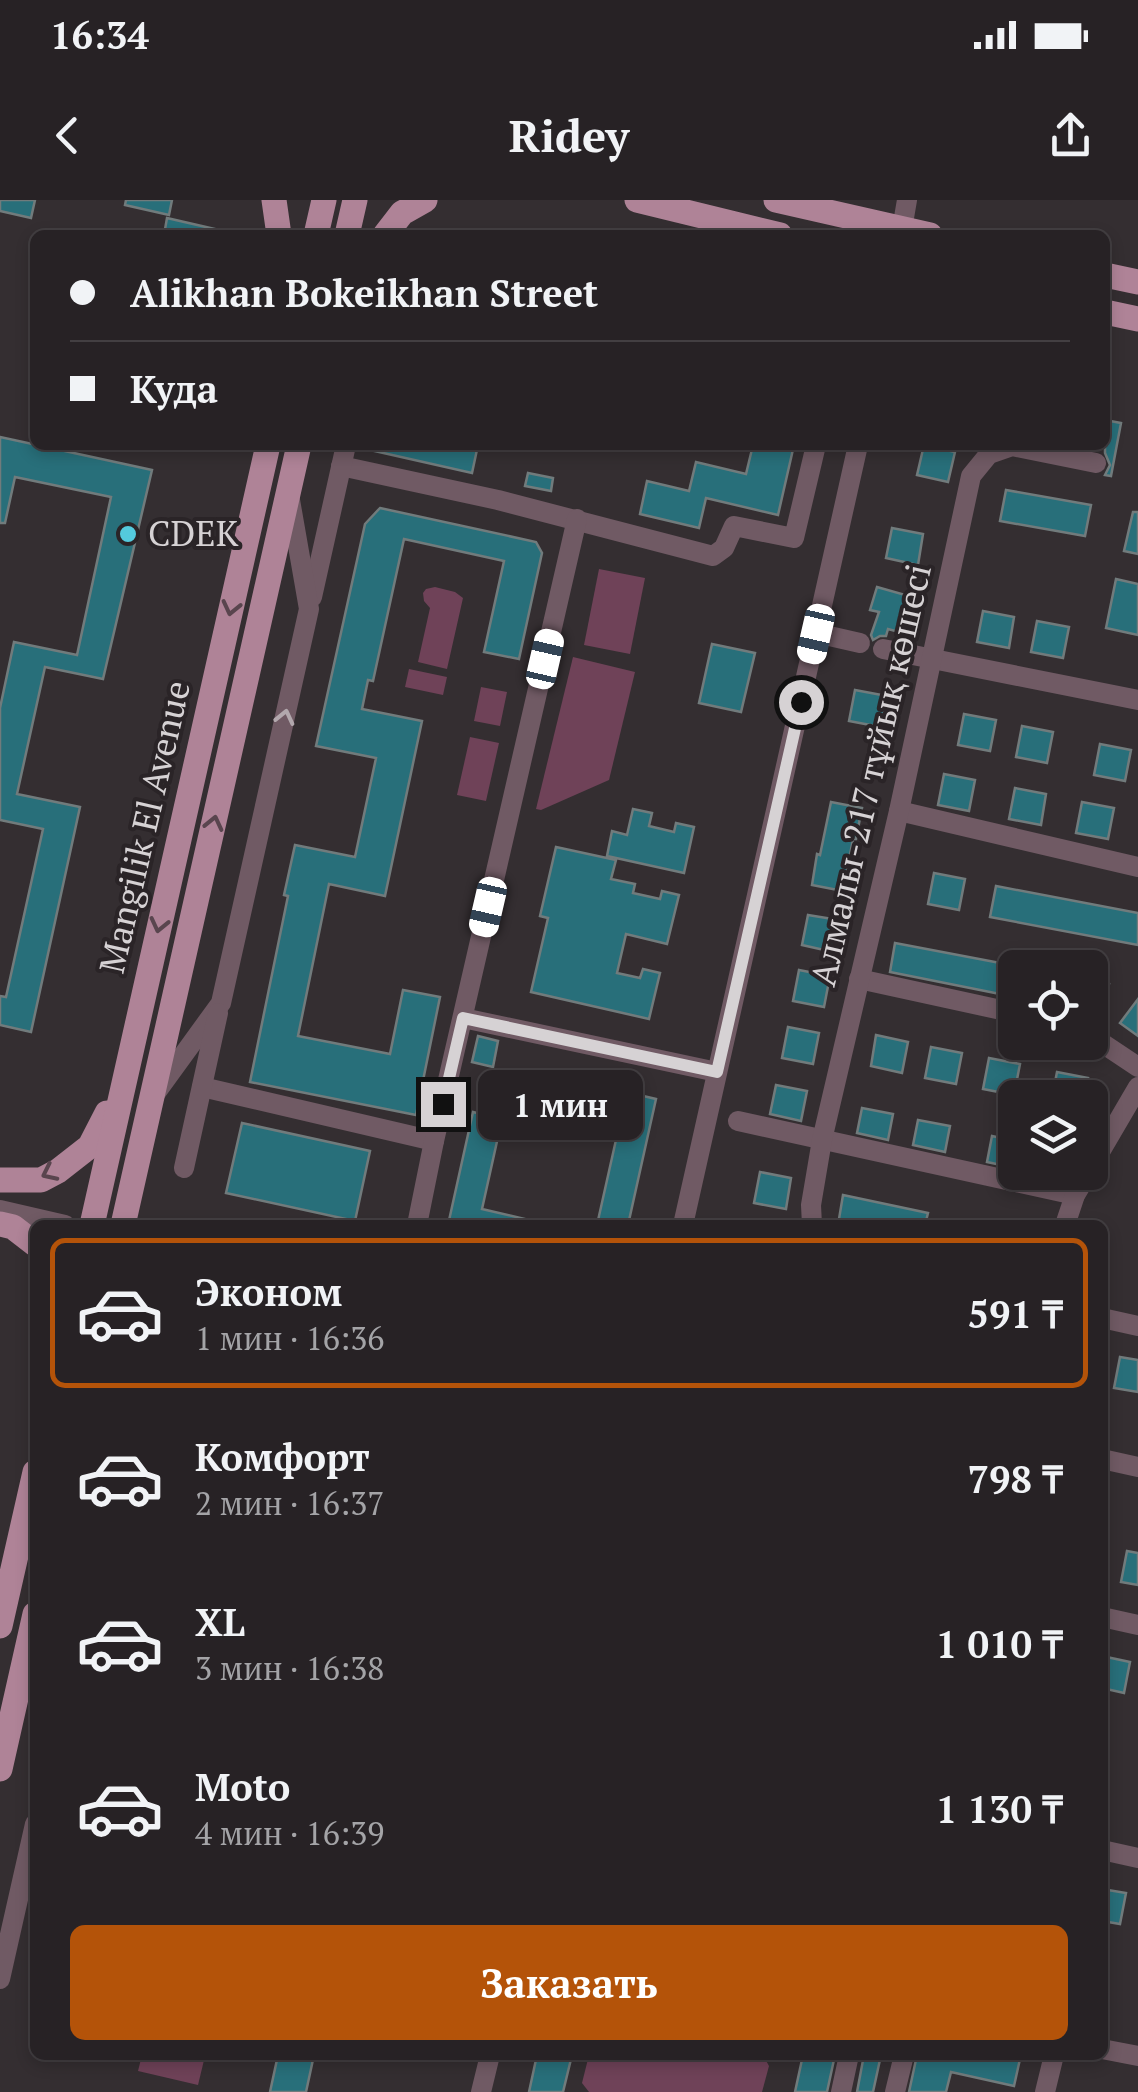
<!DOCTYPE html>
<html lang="ru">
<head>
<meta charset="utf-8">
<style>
	:root { --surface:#272225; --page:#2f2a2d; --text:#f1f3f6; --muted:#a4a4a7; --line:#433f42; --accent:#b45309 }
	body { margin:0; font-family:"PT Serif",serif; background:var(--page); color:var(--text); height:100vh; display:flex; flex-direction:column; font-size:38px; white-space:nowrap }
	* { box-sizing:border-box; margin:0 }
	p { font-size:32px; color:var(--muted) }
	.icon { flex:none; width:55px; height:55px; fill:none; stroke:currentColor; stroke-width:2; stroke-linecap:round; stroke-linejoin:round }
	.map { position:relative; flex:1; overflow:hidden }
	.panel { position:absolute; left:30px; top:1020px; width:1078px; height:840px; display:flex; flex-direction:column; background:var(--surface); border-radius:15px; box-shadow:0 5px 15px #0003,0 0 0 2px var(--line) }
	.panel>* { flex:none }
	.banner { position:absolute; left:30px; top:30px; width:1080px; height:220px; border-radius:15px; box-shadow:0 5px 15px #0003,0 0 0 2px var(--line); display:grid; align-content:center; height:220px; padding:0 40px; background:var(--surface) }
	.buttons { position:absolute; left:998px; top:750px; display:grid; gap:20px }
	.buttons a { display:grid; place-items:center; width:110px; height:110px; border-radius:15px; background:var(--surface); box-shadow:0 5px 15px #0003,0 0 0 2px var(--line); font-size:50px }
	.end { position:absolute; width:45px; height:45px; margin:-22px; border:12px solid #d6d2d4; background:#111; box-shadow:0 0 0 5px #111 }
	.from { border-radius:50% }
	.bubble { position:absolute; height:70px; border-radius:15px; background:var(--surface); box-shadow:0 5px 15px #0003,0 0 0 2px var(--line); font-size:32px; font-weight:800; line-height:70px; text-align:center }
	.car { position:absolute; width:30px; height:60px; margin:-30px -15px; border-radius:12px; box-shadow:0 0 8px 2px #0007; background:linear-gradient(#fff 24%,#345 0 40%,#fff 0 76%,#345 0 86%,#fff 0) }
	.banner b { display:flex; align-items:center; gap:35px; height:95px; font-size:38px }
	.banner b+b { border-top:2px solid var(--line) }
	.banner i { width:25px; height:25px; background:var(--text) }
	ul { padding:18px 0 0; list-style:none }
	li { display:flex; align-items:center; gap:30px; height:150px; margin:0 20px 15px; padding:0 20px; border:5px solid transparent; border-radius:15px }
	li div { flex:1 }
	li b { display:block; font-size:38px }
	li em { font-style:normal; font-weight:800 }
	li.active { border-color:var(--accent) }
	li>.icon { width:90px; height:90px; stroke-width:1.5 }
	.action { display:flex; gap:20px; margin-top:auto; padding:20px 40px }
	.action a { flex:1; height:115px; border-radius:15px; background:var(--accent); color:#fff; font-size:40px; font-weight:800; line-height:115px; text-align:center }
	.status { display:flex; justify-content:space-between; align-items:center; height:70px; padding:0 50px; background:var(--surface); direction:ltr }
	.status svg { height:28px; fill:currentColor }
	header { display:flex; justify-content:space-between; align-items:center; height:130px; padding:0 40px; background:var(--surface); font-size:45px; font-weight:800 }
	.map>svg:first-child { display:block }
	.green { fill:#6f4258 }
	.building { fill:#286f7a; stroke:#717b7c; stroke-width:2.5 }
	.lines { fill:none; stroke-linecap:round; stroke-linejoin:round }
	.minor { stroke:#705a64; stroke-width:20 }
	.major { stroke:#af8397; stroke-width:25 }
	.oneway { stroke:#59454e }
	.oneway2 { stroke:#b2a8ad }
	.route { stroke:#d6d2d4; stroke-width:12 }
	.poi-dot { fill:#54cadd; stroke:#2a2427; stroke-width:4 }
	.labels { text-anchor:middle; stroke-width:8; stroke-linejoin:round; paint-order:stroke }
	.poi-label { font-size:35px; fill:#d6d2d4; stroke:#2a2427; text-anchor:start }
	.street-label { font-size:35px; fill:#d6d2d4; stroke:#2a2427 }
</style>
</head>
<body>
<div class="status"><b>16:34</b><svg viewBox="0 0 49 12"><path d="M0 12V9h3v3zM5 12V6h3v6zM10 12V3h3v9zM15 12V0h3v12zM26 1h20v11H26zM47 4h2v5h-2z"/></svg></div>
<header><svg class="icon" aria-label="back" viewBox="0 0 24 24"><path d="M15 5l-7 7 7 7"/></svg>Ridey<svg class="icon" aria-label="share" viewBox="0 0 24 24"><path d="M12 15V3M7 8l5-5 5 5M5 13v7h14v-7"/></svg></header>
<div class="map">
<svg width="1138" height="1892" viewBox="0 0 1138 1892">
	<rect width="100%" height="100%" fill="#342e31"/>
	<g class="green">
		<polygon points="599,369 645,378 630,454 584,445"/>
		<polygon points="435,387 455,392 463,398 447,469 418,462 430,408 424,401 423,393 426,389"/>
		<polygon points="573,457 635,472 609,580 541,610 536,609"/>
		<polygon points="409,469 447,477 443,495 405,487"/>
		<polygon points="481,487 507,492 500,526 474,521"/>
		<polygon points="470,537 499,543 486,601 457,595"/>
		<polygon points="142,1855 205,1856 198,1885 138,1871"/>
		<polygon points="589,1855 763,1855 769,1866 762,1892 589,1892 582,1883"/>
	</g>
	<g class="building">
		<polygon points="0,0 35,0 31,18 0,11"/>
		<polygon points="126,0 172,0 169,15 125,5"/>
		<polygon points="167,18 219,30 218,35 164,35"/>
		<polygon points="1105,220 1121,223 1111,276 1105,275 1110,265 1105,253"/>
		<polygon points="0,237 152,270 103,479 45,467 17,594 80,607 31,832 0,825 0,796 6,797 43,629 0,620 0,508 14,442 77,455 111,297 15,277 5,323 0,323"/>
		<polygon points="370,245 478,245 472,273 370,250"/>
		<polygon points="753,245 794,245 778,315 706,298 699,328 640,314 647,281 689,291 696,262 746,274"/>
		<polygon points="924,245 955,252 948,282 917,275"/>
		<polygon points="528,273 553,278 551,291 525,286"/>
		<polygon points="1006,290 1091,305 1085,336 1000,321"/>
		<polygon points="380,308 536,342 542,353 519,459 484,452 504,361 404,339 373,481 368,480 362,509 422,521 385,696 329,684 298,836 390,854 403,790 440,797 416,915 250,882 288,696 284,695 295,645 355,657 376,558 316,546 365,324"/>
		<polygon points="1133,312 1138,312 1138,354 1124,351"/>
		<polygon points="892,328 923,334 918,365 886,358"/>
		<polygon points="1116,379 1138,384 1138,435 1106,428"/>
		<polygon points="877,387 909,396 899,432 888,429 886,436 880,436 873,440 871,435 879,412 870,410"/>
		<polygon points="983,411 1014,417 1009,448 977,442"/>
		<polygon points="1037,421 1069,427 1063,458 1031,452"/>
		<polygon points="712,444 755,453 741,512 699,503"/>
		<polygon points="855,490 887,496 881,527 849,521"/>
		<polygon points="964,514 996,520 990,551 958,545"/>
		<polygon points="1022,526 1053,532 1047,563 1016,557"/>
		<polygon points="1100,544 1131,550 1125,581 1094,575"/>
		<polygon points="944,574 975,580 969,611 938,605"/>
		<polygon points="1015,588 1046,594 1041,625 1009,619"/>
		<polygon points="831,602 862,608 856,639 853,639 843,691 812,685 817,654 820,655"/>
		<polygon points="1082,602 1114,608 1108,639 1076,633"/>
		<polygon points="633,609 652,613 649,626 674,632 676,623 694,627 684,673 607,656 612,631 627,635"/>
		<polygon points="556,647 616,660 611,679 635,684 633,693 660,699 662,691 679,695 667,744 626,734 617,773 640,778 643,769 660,773 649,819 531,792 548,718 540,716"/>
		<polygon points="934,673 965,679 959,710 928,704"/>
		<polygon points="996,686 1138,713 1138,745 990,717"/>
		<polygon points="808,715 839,720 833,752 802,745"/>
		<polygon points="895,743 1016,766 1010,796 890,772"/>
		<polygon points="799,770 830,776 824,807 793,801"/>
		<polygon points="1090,780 1109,784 1103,814 1090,812"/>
		<polygon points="1138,799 1138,836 1120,823"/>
		<polygon points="788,827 819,833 813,864 782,858"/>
		<polygon points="876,835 908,842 902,873 871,866"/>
		<polygon points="478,836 498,841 493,867 472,862"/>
		<polygon points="931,847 962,853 956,884 925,878"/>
		<polygon points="989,858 1020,864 1014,895 983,889"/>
		<polygon points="1057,872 1088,878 1084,898 1052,898"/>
		<polygon points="776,885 807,891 801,921 770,914"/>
		<polygon points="605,887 656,899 628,1025 597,1025 620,922 598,917"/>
		<polygon points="862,908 893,914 888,940 857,933"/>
		<polygon points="473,912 502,919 482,1009 529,1020 529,1025 448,1025"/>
		<polygon points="918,920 950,926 945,952 913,945"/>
		<polygon points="242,923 370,951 355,1021 226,993"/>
		<polygon points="992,936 1015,941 1015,968 987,962"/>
		<polygon points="760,972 791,978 786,1009 754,1003"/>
		<polygon points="843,995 928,1013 925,1025 838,1025"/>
		<polygon points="1120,1157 1138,1160 1138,1192 1114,1188"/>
		<polygon points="1127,1351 1138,1353 1138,1385 1121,1382"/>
		<polygon points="1102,1456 1130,1462 1124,1493 1102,1488"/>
		<polygon points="1102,1689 1126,1693 1120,1724 1102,1721"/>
		<polygon points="278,1855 314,1855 306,1892 270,1892"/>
		<polygon points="537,1855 572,1855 563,1892 529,1892"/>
		<polygon points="803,1855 835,1855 827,1892 795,1892"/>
		<polygon points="864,1855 881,1855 873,1892 857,1892"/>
		<polygon points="917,1855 1000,1855 1020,1859 1014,1886 951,1872 946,1892 909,1892"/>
	</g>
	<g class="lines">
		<g class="minor">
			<polyline points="901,35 907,0"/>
			<polyline points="341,266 498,300 713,356 724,348 734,326 794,338 816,245"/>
			<polyline points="312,397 346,245"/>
			<polyline points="816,433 860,443"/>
			<polyline points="883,449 1138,500"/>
			<polyline points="899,611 1138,667"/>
			<polyline points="859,779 1015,813"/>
			<polyline points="463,818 717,872"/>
			<polyline points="1090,835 1138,867"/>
			<polyline points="202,887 434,941 577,319"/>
			<polyline points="155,894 221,803 309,409 290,300"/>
			<polyline points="738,921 1075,995"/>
			<polyline points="184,968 218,813"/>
			<polyline points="1090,969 1138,887"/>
			<polyline points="0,1010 65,1025"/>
			<polyline points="417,1025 434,941"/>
			<polyline points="683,1025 858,245"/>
			<polyline points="812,1025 811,1005 822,940 899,611 971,276 989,254 1012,246 1096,263"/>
			<polyline points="1065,1025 1075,995 1081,985"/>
			<polyline points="1102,1118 1138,1126"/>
			<polyline points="1102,1259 1138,1267"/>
			<polyline points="1102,1417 1138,1425"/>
			<polyline points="1102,1650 1138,1658"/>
			<polyline points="0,1779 35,1624"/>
			<polyline points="1102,1849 1138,1856"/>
			<polyline points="481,1892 490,1855"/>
			<polyline points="841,1892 849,1855"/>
			<polyline points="895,1892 904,1855"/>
			<polyline points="1045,1892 1054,1855"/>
		</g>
		<g class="major">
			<polyline points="274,0 279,35"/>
			<polyline points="637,0 780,35"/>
			<polyline points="776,0 930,35"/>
			<polyline points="316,35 324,0"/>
			<polyline points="347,35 355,0"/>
			<polyline points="385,35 402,13 425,0"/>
			<polyline points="1105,75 1138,82"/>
			<polyline points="1105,112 1138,119"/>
			<polyline points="0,980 41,980 58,971 90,946 107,913"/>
			<polyline points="0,1024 13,1027 35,1044"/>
			<polyline points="92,1025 268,245"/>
			<polyline points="123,1025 299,245"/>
			<polyline points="0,1426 35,1272"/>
			<polyline points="0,1569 35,1414"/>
		</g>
	</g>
	<defs><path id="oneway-chevron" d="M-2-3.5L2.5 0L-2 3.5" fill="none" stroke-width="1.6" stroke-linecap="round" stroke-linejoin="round" transform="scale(2.5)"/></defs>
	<g class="oneway">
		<use href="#oneway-chevron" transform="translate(231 408) rotate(103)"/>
		<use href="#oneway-chevron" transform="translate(214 623) rotate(-77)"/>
		<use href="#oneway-chevron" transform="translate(159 725) rotate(103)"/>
		<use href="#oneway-chevron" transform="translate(49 973) rotate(154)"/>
	</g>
	<use class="oneway2" href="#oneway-chevron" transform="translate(285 517) rotate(-77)"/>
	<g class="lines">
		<polyline class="route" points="443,904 463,818 717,872 801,502"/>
	</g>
	<circle class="poi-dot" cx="128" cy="334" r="10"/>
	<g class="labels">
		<g class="poi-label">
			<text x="148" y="346">CDEK</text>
		</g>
		<g class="street-label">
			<text transform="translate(871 575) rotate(-77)" y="12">Алмалы-217 тұйық көшесі</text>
			<text transform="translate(145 627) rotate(-77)" y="12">Mangilik El Avenue</text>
		</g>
	</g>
</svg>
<div class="buttons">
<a><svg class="icon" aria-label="locate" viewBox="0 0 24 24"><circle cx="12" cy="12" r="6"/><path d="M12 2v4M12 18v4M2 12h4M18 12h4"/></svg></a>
<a><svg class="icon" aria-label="layers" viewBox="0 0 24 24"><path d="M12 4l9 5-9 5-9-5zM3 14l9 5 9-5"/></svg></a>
</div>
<i class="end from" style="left:801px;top:502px"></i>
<i class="end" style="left:443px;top:904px"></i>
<div class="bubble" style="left:478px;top:870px;width:165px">1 мин</div>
<i class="car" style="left:816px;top:434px;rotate:193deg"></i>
<i class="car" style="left:545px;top:459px;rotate:13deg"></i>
<i class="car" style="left:488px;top:707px;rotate:193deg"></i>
<div class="banner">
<b><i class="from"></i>Alikhan Bokeikhan Street</b>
<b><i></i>Куда</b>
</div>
<section class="panel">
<ul>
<li class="active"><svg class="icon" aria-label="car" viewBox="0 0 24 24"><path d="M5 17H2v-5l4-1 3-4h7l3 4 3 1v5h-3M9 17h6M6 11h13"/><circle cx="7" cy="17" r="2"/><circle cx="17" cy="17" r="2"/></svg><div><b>Эконом</b><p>1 мин · 16:36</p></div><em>591 ₸</em></li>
<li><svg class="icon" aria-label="car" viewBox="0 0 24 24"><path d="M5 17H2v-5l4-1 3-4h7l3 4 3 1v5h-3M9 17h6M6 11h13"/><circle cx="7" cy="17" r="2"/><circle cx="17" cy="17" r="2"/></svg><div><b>Комфорт</b><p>2 мин · 16:37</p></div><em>798 ₸</em></li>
<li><svg class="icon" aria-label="car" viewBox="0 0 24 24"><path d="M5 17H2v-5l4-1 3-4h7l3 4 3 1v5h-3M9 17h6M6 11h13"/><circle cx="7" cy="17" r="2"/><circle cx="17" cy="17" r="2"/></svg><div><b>XL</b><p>3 мин · 16:38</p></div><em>1 010 ₸</em></li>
<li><svg class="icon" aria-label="car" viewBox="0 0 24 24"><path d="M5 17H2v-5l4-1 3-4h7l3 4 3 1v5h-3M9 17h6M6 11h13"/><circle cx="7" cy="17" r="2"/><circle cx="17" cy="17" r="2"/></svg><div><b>Moto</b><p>4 мин · 16:39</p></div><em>1 130 ₸</em></li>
</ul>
<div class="action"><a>Заказать</a></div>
</section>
</div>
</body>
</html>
